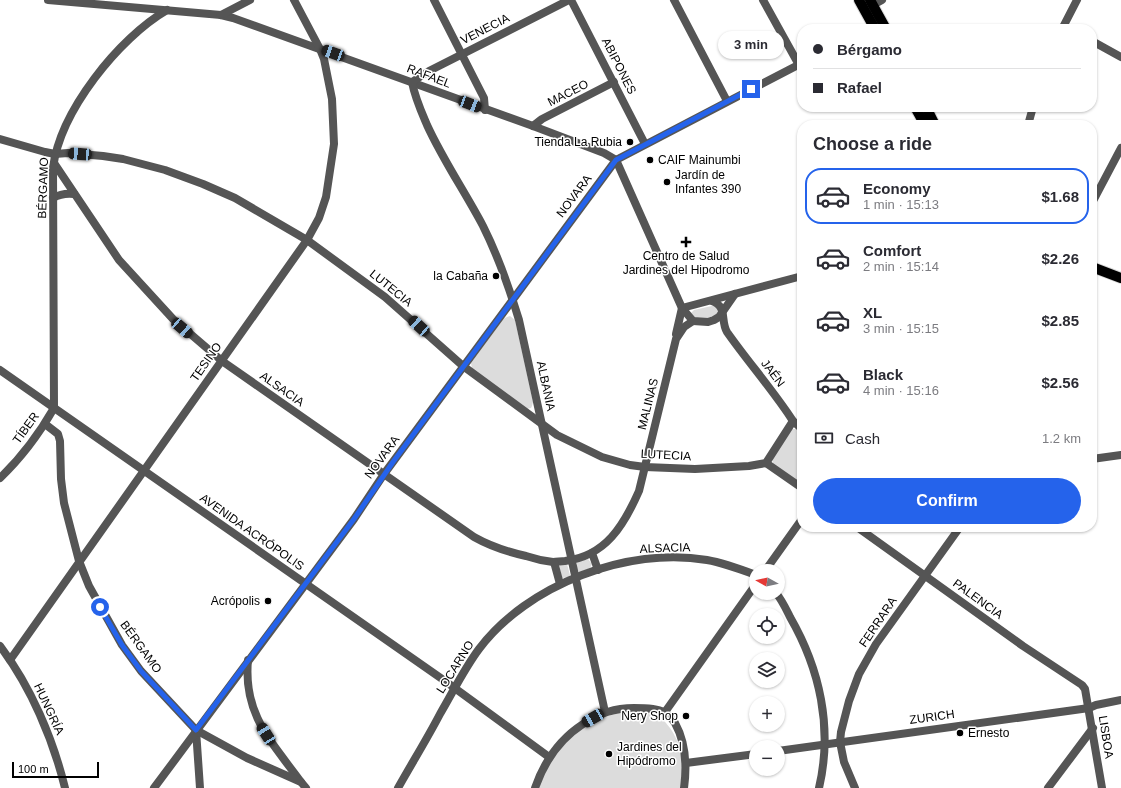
<!DOCTYPE html>
<html lang="en">
<head>
<meta charset="utf-8">
<style>
	:root { --surface:#fff; --page:#f7f7f7; --text:#2b2b33; --muted:#7c7c81; --line:#e1e1e2; --accent:#2563eb }
	body { margin:0; font-family:Helvetica,sans-serif; background:var(--page); color:var(--text); height:100vh; display:flex; flex-direction:column; font-size:15px; white-space:nowrap }
	* { box-sizing:border-box; margin:0 }
	p { font-size:13px; color:var(--muted) }
	.icon { flex:none; width:22px; height:22px; fill:none; stroke:currentColor; stroke-width:2; stroke-linecap:round; stroke-linejoin:round }
	.map { position:relative; flex:1; overflow:hidden }
	.sheet { position:absolute; left:797px; top:120px; width:300px; height:412px; display:flex; flex-direction:column; background:var(--surface); border-radius:16px; box-shadow:0 1px 3px #0004 }
	.sheet>* { flex:none }
	.hud { position:absolute; left:797px; top:24px; width:300px; height:88px; border-radius:16px; box-shadow:0 1px 3px #0004; display:grid; align-content:center; height:88px; padding:0 16px; background:var(--surface) }
	.needle { width:26px; rotate:278deg }
	.fabs { position:absolute; left:749px; top:564px; display:grid; gap:8px }
	.fabs a { display:grid; place-items:center; width:36px; height:36px; border-radius:50%; background:var(--surface); box-shadow:0 1px 3px #0004; font-size:20px }
	.scale { position:absolute; left:12px; bottom:10px; width:87px; box-sizing:border-box; padding-left:4px; border:2px solid #000; border-top:0; font-size:11px; line-height:14px; white-space:nowrap; color:#000; -webkit-text-stroke:3px #fff; paint-order:stroke }
	.end { position:absolute; width:18px; height:18px; margin:-9px; border:5px solid #2563eb; background:#fff; box-shadow:0 0 0 2px #fff }
	.from { border-radius:50% }
	.bubble { position:absolute; height:28px; border-radius:14px; background:var(--surface); box-shadow:0 1px 3px #0004; font-size:13px; font-weight:700; line-height:28px; text-align:center }
	.car { position:absolute; width:12px; height:24px; margin:-12px -6px; border-radius:5px; box-shadow:0 0 3px 1px #0007; background:linear-gradient(#222 24%,#8ab4d8 0 40%,#222 0 76%,#8ab4d8 0 86%,#222 0) }
	.hud b { display:flex; align-items:center; gap:14px; height:38px; font-size:15px }
	.hud b+b { border-top:1px solid var(--line) }
	.hud i { width:10px; height:10px; background:var(--text) }
	ul { padding:0; list-style:none }
	li { display:flex; align-items:center; gap:12px; height:56px; margin:0 8px 6px; padding:0 8px; border:2px solid transparent; border-radius:16px }
	li div { flex:1 }
	li b { display:block; font-size:15px }
	li em { font-style:normal; font-weight:700 }
	li.selected { border-color:var(--accent) }
	li>.icon { width:36px; height:36px; stroke-width:1.5 }
	h2 { padding:0 16px; font-size:18px; line-height:48px }
	.pay { display:flex; align-items:center; gap:10px; height:44px; padding:0 16px; font-size:15px }
	.pay p { margin-inline-start:auto }
	.action { display:flex; gap:8px; margin-top:auto; padding:8px 16px }
	.action a { flex:1; height:46px; border-radius:24px; background:var(--accent); color:#fff; font-size:16px; font-weight:700; line-height:46px; text-align:center }
	.map>svg:first-child { display:block }
	.green { fill:#dcdcdc }
	.lines { fill:none; stroke-linecap:round; stroke-linejoin:round }
	.major-casing { stroke:#dbdbdb; stroke-width:12 }
	.minor { stroke:#555; stroke-width:8 }
	.major { stroke:#000; stroke-width:10 }
	.route { stroke:#2563eb; stroke-width:5 }
	.poi-dot { fill:#000; stroke:#fff; stroke-width:1.5 }
	.labels { text-anchor:middle; stroke-width:3; stroke-linejoin:round; paint-order:stroke }
	.street-label { font-size:12px; fill:#000; stroke:#fff }
	.poi-label { font-size:12px; fill:#000; stroke:#fff; text-anchor:end }
</style>
</head>
<body>
<div class="map">
<svg width="1121" height="788" viewBox="0 0 1121 788">
	<rect width="100%" height="100%" fill="#fff"/>
	<g class="green">
		<polygon points="716,305 718,306 719,315 708,318 695,318 691,313 694,310"/>
		<polygon points="510,316 515,320 533,402 532,406 531,408 526,409 472,369 471,363 503,319 507,317"/>
		<polygon points="792,429 797,429 802,433 802,484 773,464 772,458"/>
		<polygon points="588,559 592,564 590,568 580,572 577,571 577,562"/>
		<polygon points="567,564 570,575 569,577 562,578 559,566 560,565"/>
		<path d="M 635,711 C 643,712 652,712 659,717 C 663,719 667,724 670,728 C 684,748 683,765 680,788 L 537,788 L 552,758 L 577,731 L 588,724 L 605,717 L 619,713 Z"/>
	</g>
	<g class="lines">
		<defs>
			<g id="major">
				<polyline points="859,0 875,29"/>
				<polyline points="870,0 886,29"/>
				<polyline points="915,107 925,125"/>
				<polyline points="926,107 935,125"/>
				<polyline points="1092,267 1121,278"/>
			</g>
		</defs>
		<use href="#major" class="major-casing"/>
		<g class="minor">
			<polyline points="48,0 221,15 233,18 533,126 604,153 616,160"/>
			<polyline points="434,0 484,98 485,110"/>
			<path d="M 569,0 L 429,71 L 412,82 C 415,98 421,111 427,125 C 443,160 465,192 483,226 C 498,256 509,287 519,320 L 605,712"/>
			<polyline points="571,0 645,144"/>
			<polyline points="674,0 727,101"/>
			<polyline points="763,0 799,65"/>
			<polyline points="873,5 882,0"/>
			<polyline points="221,15 250,0"/>
			<polyline points="1062,29 1077,0"/>
			<polyline points="1092,41 1121,57"/>
			<polyline points="1028,125 1033,107"/>
			<polyline points="533,126 542,119 614,82"/>
			<polyline points="0,139 45,152 55,154 68,153 103,156 123,159 165,170 203,184 235,198 307,240 385,297 463,366 557,435 602,457 630,465 645,467 695,469 749,466 766,463 793,421"/>
			<polyline points="616,160 682,308 693,321 708,322 714,320 719,317 735,294"/>
			<path d="M 54,163 L 119,260 L 173,319 L 222,361 L 474,537 C 490,546 508,552 526,556 C 535,559 544,561 553,562 C 557,562 561,561 565,561 C 606,556 624,525 639,491 L 676,339 L 684,327 L 693,321"/>
			<path d="M 53,198 C 60,194 66,193 74,194"/>
			<polyline points="1092,203 1121,148"/>
			<path d="M 712,301 C 728,307 720,320 727,332 C 748,362 773,390 793,421 L 802,429"/>
			<polyline points="682,308 802,276"/>
			<polyline points="676,334 682,308"/>
			<polyline points="0,370 445,681 549,757"/>
			<polyline points="45,424 58,434 60,441 61,479 64,503 79,561 89,586 122,645 141,671 196,730 200,788"/>
			<polyline points="1092,459 1121,455"/>
			<polyline points="766,463 802,488"/>
			<path d="M 0,478 C 21,458 39,434 54,408 L 53,168 C 60,111 119,38 167,10"/>
			<polyline points="857,527 1023,646 1082,685 1085,689 1102,788"/>
			<polyline points="592,553 598,570"/>
			<polyline points="554,562 560,584"/>
			<polyline points="765,571 802,519"/>
			<path d="M 776,593 C 782,600 786,609 790,617 C 820,669 833,728 819,788"/>
			<path d="M 0,646 C 31,687 53,739 65,788"/>
			<polyline points="10,660 307,240 319,218 326,197 334,144 332,99 324,59 320,49 294,0"/>
			<path d="M 248,660 C 243,714 271,741 301,782"/>
			<polyline points="665,712 756,584"/>
			<polyline points="196,730 247,758 301,782 306,788"/>
			<polyline points="778,751 1089,708 1096,705 1121,700"/>
			<polyline points="686,763 756,754"/>
			<polyline points="154,788 354,519 384,474 616,160 802,63"/>
			<path d="M 398,788 C 412,763 427,739 440,714 C 453,692 464,669 479,649 C 527,585 628,546 707,560 C 724,563 740,569 756,575"/>
			<path d="M 535,788 C 544,762 560,739 583,724 C 599,713 616,708 634,708 C 644,708 656,708 664,712 C 668,714 672,719 675,723 C 686,743 687,766 684,788"/>
			<polyline points="855,788 844,762 840,742 841,732 849,701 859,674 876,644 960,527"/>
			<polyline points="1048,788 1093,728"/>
		</g>
		<use href="#major" class="major"/>
	</g>
	<g class="lines">
		<polyline class="route" points="100,607 122,645 141,671 196,730 354,519 393,462 616,160 751,89"/>
	</g>
	<g class="poi-dot">
		<circle cx="630" cy="142" r="4"/>
		<circle cx="650" cy="160" r="4"/>
		<circle cx="667" cy="182" r="4"/>
		<path d="M684 236h4v4h4v4h-4v4h-4v-4h-4v-4h4z"/>
		<circle cx="496" cy="276" r="4"/>
		<circle cx="268" cy="601" r="4"/>
		<circle cx="686" cy="716" r="4"/>
		<circle cx="960" cy="733" r="4"/>
		<circle cx="609" cy="754" r="4"/>
	</g>
	<g class="labels">
		<g class="street-label">
			<text transform="translate(485 29) rotate(-27)" y="4">VENECIA</text>
			<text transform="translate(619 66) rotate(63)" y="4">ABIPONES</text>
			<text transform="translate(429 76) rotate(21)" y="4">RAFAEL</text>
			<text transform="translate(568 93) rotate(-27)" y="4">MACEO</text>
			<text transform="translate(43 188) rotate(-88)" y="4">BÉRGAMO</text>
			<text transform="translate(574 196) rotate(-53)" y="4">NOVARA</text>
			<text transform="translate(391 288) rotate(39)" y="4">LUTECIA</text>
			<text transform="translate(206 362) rotate(-55)" y="4">TESINO</text>
			<text transform="translate(773 373) rotate(53)" y="4">JAÉN</text>
			<text transform="translate(546 386) rotate(78)" y="4">ALBANIA</text>
			<text transform="translate(282 389) rotate(35)" y="4">ALSACIA</text>
			<text transform="translate(648 404) rotate(-76)" y="4">MALINAS</text>
			<text transform="translate(26 428) rotate(-54)" y="4">TÍBER</text>
			<text transform="translate(666 455) rotate(3)" y="4">LUTECIA</text>
			<text transform="translate(382 457) rotate(-54)" y="4">NOVARA</text>
			<text transform="translate(252 532) rotate(35)" y="4">AVENIDA ACRÓPOLIS</text>
			<text transform="translate(665 548) rotate(-2)" y="4">ALSACIA</text>
			<text transform="translate(978 599) rotate(36)" y="4">PALENCIA</text>
			<text transform="translate(878 622) rotate(-56)" y="4">FERRARA</text>
			<text transform="translate(141 647) rotate(54)" y="4">BÉRGAMO</text>
			<text transform="translate(455 667) rotate(-58)" y="4">LOCARNO</text>
			<text transform="translate(49 709) rotate(65)" y="4">HUNGRÍA</text>
			<text transform="translate(932 717) rotate(-8)" y="4">ZURICH</text>
			<text transform="translate(1106 737) rotate(81)" y="4">LISBOA</text>
		</g>
		<g class="poi-label">
			<text x="622" y="146">Tienda La Rubia</text>
			<text x="658" y="164" text-anchor="start">CAIF Mainumbi</text>
			<text x="675" y="179" text-anchor="start">Jardín de<tspan x="675" dy="14">Infantes 390</tspan></text>
			<text x="686" y="260" text-anchor="middle">Centro de Salud<tspan x="686" dy="14">Jardines del Hipodromo</tspan></text>
			<text x="488" y="280">la Cabaña</text>
			<text x="260" y="605">Acrópolis</text>
			<text x="678" y="720">Nery Shop</text>
			<text x="968" y="737" text-anchor="start">Ernesto</text>
			<text x="617" y="751" text-anchor="start">Jardines del<tspan x="617" dy="14">Hipódromo</tspan></text>
		</g>
	</g>
</svg>
<div class="fabs">
<a><svg class="needle" viewBox="-14 -14 28 28"><path d="M0-13l5 13h-10z" fill="#e53935"/><path d="M0 13l5-13h-10z" fill="#7c7c81"/></svg></a>
<a><svg class="icon" aria-label="locate" viewBox="0 0 24 24"><circle cx="12" cy="12" r="6"/><path d="M12 2v4M12 18v4M2 12h4M18 12h4"/></svg></a>
<a><svg class="icon" aria-label="layers" viewBox="0 0 24 24"><path d="M12 4l9 5-9 5-9-5zM3 14l9 5 9-5"/></svg></a>
<a>+</a>
<a>−</a>
</div>
<div class="scale">100 m</div>
<i class="end from" style="left:100px;top:607px"></i>
<i class="end" style="left:751px;top:89px"></i>
<div class="bubble" style="left:718px;top:31px;width:66px">3 min</div>
<i class="car" style="left:333px;top:53px;rotate:290deg"></i>
<i class="car" style="left:470px;top:104px;rotate:111deg"></i>
<i class="car" style="left:80px;top:154px;rotate:274deg"></i>
<i class="car" style="left:419px;top:326px;rotate:312deg"></i>
<i class="car" style="left:182px;top:328px;rotate:131deg"></i>
<i class="car" style="left:593px;top:718px;rotate:240deg"></i>
<i class="car" style="left:266px;top:734px;rotate:328deg"></i>
<div class="hud">
<b><i class="from"></i>Bérgamo</b>
<b><i></i>Rafael</b>
</div>
<section class="sheet">
<h2>Choose a ride</h2>
<ul>
<li class="selected"><svg class="icon" aria-label="car" viewBox="0 0 24 24"><path d="M5 17H2v-5l4-1 3-4h7l3 4 3 1v5h-3M9 17h6M6 11h13"/><circle cx="7" cy="17" r="2"/><circle cx="17" cy="17" r="2"/></svg><div><b>Economy</b><p>1 min · 15:13</p></div><em>$1.68</em></li>
<li><svg class="icon" aria-label="car" viewBox="0 0 24 24"><path d="M5 17H2v-5l4-1 3-4h7l3 4 3 1v5h-3M9 17h6M6 11h13"/><circle cx="7" cy="17" r="2"/><circle cx="17" cy="17" r="2"/></svg><div><b>Comfort</b><p>2 min · 15:14</p></div><em>$2.26</em></li>
<li><svg class="icon" aria-label="car" viewBox="0 0 24 24"><path d="M5 17H2v-5l4-1 3-4h7l3 4 3 1v5h-3M9 17h6M6 11h13"/><circle cx="7" cy="17" r="2"/><circle cx="17" cy="17" r="2"/></svg><div><b>XL</b><p>3 min · 15:15</p></div><em>$2.85</em></li>
<li><svg class="icon" aria-label="car" viewBox="0 0 24 24"><path d="M5 17H2v-5l4-1 3-4h7l3 4 3 1v5h-3M9 17h6M6 11h13"/><circle cx="7" cy="17" r="2"/><circle cx="17" cy="17" r="2"/></svg><div><b>Black</b><p>4 min · 15:16</p></div><em>$2.56</em></li>
</ul>
<div class="pay"><svg class="icon" aria-label="cash" viewBox="0 0 24 24"><path d="M3 7h18v10H3z"/><circle cx="12" cy="12" r="2"/></svg>Cash<p>1.2 km</p></div>
<div class="action"><a>Confirm</a></div>
</section>
</div>
</body>
</html>
